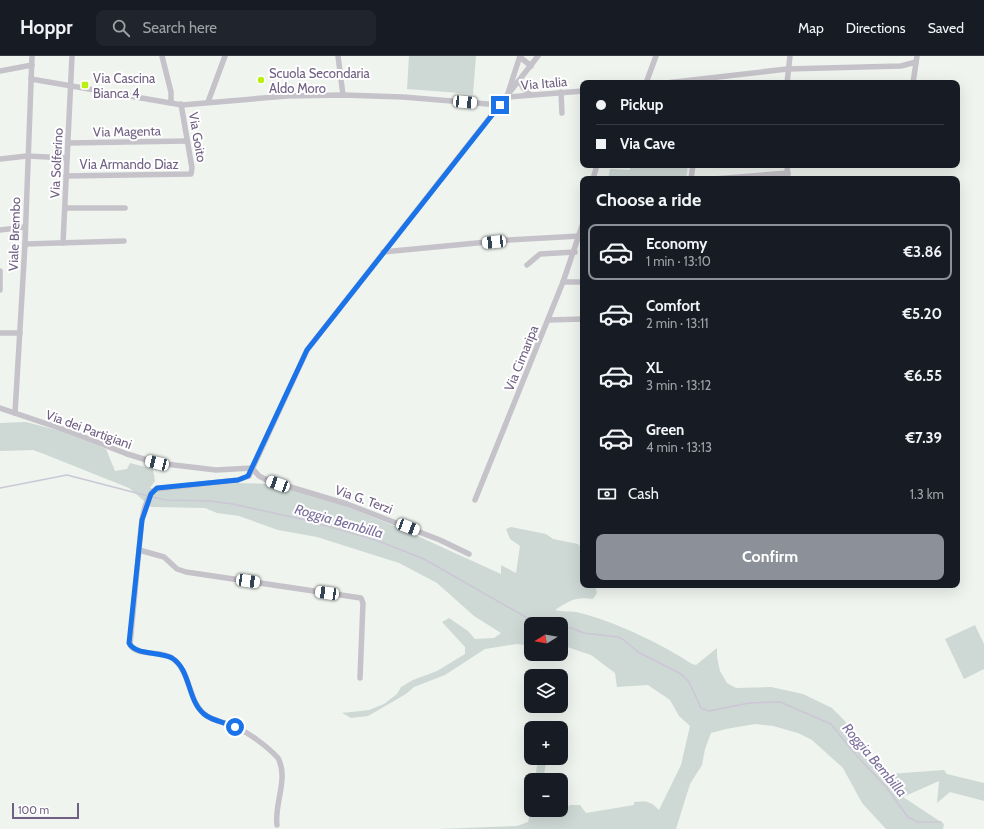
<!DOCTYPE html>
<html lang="en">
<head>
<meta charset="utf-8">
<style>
	:root { --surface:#171b24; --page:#20242c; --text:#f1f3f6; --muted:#9ea1a6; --line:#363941; --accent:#8c9099 }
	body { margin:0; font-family:Cabin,sans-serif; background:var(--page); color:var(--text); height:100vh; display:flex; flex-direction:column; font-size:15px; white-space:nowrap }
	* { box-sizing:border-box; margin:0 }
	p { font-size:13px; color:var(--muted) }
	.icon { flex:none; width:22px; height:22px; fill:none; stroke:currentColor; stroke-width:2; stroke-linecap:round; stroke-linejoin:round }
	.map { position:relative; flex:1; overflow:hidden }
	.side { position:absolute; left:580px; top:120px; width:380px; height:412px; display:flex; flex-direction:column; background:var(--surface); border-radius:8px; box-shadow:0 4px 16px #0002 }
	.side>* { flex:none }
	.banner { position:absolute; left:580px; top:24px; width:380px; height:88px; border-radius:8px; box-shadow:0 4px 16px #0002; display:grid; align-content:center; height:88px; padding:0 16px; background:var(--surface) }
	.needle { width:26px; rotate:259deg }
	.controls { position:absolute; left:524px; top:561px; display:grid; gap:8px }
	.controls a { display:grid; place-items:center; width:44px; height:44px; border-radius:8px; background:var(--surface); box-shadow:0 4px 16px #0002; font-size:20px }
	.scale { position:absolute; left:12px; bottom:10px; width:67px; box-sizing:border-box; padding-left:4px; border:2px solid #706083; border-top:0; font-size:11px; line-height:14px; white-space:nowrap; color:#706083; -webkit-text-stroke:3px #fff; paint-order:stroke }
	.end { position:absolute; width:18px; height:18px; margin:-9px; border:5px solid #1a73e8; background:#fff; box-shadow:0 0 0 2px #fff }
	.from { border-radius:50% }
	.car { position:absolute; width:12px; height:24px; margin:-12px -6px; border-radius:5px; box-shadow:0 0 3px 1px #0007; background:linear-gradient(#fff 24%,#345 0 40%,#fff 0 76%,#345 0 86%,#fff 0) }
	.banner b { display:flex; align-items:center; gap:14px; height:38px; font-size:15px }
	.banner b+b { border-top:1px solid var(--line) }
	.banner i { width:10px; height:10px; background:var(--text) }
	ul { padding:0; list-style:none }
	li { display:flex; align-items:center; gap:12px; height:56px; margin:0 8px 6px; padding:0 8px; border:2px solid transparent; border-radius:8px }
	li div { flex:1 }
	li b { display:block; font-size:15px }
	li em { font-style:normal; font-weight:800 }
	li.on { border-color:var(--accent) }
	li>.icon { width:36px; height:36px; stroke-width:1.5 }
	h2 { padding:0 16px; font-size:18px; line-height:48px }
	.pay { display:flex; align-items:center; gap:10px; height:44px; padding:0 16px; font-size:15px }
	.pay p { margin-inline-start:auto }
	.primary-button { display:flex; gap:8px; margin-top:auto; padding:8px 16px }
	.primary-button a { flex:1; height:46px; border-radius:8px; background:var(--accent); color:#fff; font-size:16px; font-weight:800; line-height:46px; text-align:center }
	header { display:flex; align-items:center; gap:24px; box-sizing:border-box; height:56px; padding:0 20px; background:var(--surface); border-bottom:1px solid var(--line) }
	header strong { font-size:19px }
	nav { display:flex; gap:22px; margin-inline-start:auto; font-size:14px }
	.search { width:280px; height:36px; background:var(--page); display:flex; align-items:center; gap:10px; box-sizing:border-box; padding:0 14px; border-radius:8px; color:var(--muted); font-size:15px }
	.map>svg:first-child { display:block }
	.green { fill:#ced9d5 }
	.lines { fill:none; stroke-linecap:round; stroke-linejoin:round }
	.stream { stroke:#cbc7d4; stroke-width:1.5 }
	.street { stroke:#c6c2c9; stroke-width:5.5 }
	.route { stroke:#1a73e8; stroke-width:5 }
	.poi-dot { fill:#bbef14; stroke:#fff; stroke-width:1.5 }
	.labels { text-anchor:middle; stroke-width:4; stroke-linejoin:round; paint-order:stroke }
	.poi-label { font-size:13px; fill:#706083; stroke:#fff; text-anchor:start }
	.street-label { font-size:13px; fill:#706083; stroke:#fff }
	.water-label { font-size:14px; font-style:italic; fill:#7b6e9c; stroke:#fff }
</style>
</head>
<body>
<header>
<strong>Hoppr</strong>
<div class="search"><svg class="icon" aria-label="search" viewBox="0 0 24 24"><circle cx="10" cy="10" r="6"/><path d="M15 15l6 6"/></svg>Search here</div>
<nav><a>Map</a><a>Directions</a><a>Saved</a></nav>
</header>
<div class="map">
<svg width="984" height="773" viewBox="0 0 984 773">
	<rect width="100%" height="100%" fill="#eff4ef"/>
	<g class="green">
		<polygon points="409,0 476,0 473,38 407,33"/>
		<polygon points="630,109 688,109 686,123 608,123 610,113 630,114"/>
		<path d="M 26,366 L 68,377 L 106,393 L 115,415 L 127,413 L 130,407 L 153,413 L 155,425 L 150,432 L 169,434 L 236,427 L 273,428 L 345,450 L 402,473 L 501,518 L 501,509 L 516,517 L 520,490 L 510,483 L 506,473 L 511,471 L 546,478 L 553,483 L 578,488 L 583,494 L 583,529 L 595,529 L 597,537 L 593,543 C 577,540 568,545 555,554 C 562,556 569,555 576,556 C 612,564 662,588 692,608 L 696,609 L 717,592 L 717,601 L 720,615 L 727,627 L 736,632 L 771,631 L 803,638 L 832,652 L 845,665 L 855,687 L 876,710 L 889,718 L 944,714 L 947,718 L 984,727 L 984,745 L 950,736 L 937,747 L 939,725 L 903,741 L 944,768 L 943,773 L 886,773 L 862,747 L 843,712 L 812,684 L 798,677 L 773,670 L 755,668 L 726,673 L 711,677 L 705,693 L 702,709 L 690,728 L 676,773 L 438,773 L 517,770 L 528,766 L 531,754 L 561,754 L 570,749 L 580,749 L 586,757 L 634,749 L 634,746 C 647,745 650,745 659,754 L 681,709 L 690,670 L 679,660 L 670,644 L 648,629 L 617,631 L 615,617 L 591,599 L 561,589 L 561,568 L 531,568 L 531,590 L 517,588 L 485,593 L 445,619 L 414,631 L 406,638 L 368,660 L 351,662 L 342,657 L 369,654 L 384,648 L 397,638 L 401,631 L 413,624 L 437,615 L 465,598 L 465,591 L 442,566 L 449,562 L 468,575 L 475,583 L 494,582 L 501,577 L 474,560 L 437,527 L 399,507 L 317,481 L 278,474 L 239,460 L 217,457 L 205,452 L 151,451 L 129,432 L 44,398 L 33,394 L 0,395 L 0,367 Z"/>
		<polygon points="975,569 984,588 984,613 964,623 945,583"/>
		<polygon points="538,702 547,702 543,724 535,724"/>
	</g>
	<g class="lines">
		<g class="stream">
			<polyline points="0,432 67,419 148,440"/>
			<polyline points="152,441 166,444 210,445 233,448 305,464 376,484 424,503 538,568"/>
			<polyline points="561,571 571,572 584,577 618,581 624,584 638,596 681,618 689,626 701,652 709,655 749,647 780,646 831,668 856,699 886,731 908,761 918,766 941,766"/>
		</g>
		<g class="street">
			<polyline points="162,0 171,36 171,47"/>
			<polyline points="338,0 343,39"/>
			<polyline points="520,1 531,10"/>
			<polyline points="0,15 32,9"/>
			<polyline points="31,23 182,49 287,40 343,39 403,41 500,49"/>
			<polyline points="519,25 524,33 531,39"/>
			<polyline points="646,27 656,0"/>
			<polyline points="666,27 787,13 901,10 916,6"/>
			<polyline points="787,27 790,0"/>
			<polyline points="913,27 917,0"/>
			<polyline points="561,36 562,57"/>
			<polyline points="508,37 520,0"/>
			<polyline points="507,41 583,35"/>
			<polyline points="208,46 225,0"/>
			<polyline points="68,87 187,85"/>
			<polyline points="0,103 27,100 67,102"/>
			<polyline points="787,109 788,123"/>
			<polyline points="66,120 191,118 192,112 181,48"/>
			<polyline points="593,123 597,109"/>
			<polyline points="691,123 693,109"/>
			<polyline points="714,123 788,117"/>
			<polyline points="65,152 125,152"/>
			<polyline points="0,174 25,171"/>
			<polyline points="63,187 72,0"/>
			<polyline points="25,188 124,185"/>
			<polyline points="383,196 508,184 580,180"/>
			<polyline points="527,209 540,198 575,196"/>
			<polyline points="0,215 0,234"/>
			<polyline points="563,226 583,226"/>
			<polyline points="548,264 583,263"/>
			<polyline points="0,277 20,277"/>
			<polyline points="0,352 71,376 127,398 157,407 216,414 252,412"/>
			<polyline points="15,357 25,188 32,0"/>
			<polyline points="252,412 259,420 267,424 347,448 440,484 469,498"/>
			<polyline points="475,444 563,226 583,167"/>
			<polyline points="139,494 164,501 177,513 186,516 361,542 363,547 360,622"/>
			<path d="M 277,769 C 274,748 289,722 278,702 C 267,690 249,677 234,670 C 224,666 211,665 203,657 C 188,643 190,614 172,602 C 161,594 138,601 130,589 L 141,472 C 142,460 146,439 156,433 L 238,424 L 249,420 L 307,294 L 538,0"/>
		</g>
	</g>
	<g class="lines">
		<path class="route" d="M 235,671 C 225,666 212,665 204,658 C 187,644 191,614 172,602 C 160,595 136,600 129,587 L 142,464 L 151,438 L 157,432 L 238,424 L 248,420 L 307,294 L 500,49"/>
	</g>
	<g class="poi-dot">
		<circle cx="261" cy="24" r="4"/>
		<rect x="81" y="25" width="8" height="8" rx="2"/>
	</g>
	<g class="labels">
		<g class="poi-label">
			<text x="269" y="22">Scuola Secondaria<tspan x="269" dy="15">Aldo Moro</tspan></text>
			<text x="93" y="27">Via Cascina<tspan x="93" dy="15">Bianca 4</tspan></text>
		</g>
		<g class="street-label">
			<text transform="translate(544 27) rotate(-5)" y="5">Via Italia</text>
			<text transform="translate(127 75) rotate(-1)" y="5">Via Magenta</text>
			<text transform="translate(198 81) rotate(80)" y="5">Via Goito</text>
			<text transform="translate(56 107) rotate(-87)" y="5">Via Solferino</text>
			<text x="129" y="113">Via Armando Diaz</text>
			<text transform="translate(14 178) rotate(-88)" y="5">Viale Brembo</text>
			<text transform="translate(521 302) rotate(-68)" y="5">Via Cimaripa</text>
			<text transform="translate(89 373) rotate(20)" y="5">Via dei Partigiani</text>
			<text transform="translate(364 443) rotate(20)" y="5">Via G. Terzi</text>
		</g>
		<g class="water-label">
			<text transform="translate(339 465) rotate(16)" y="5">Roggia Bembilla</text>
			<text transform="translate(875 704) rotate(50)" y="5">Roggia Bembilla</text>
		</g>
	</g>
</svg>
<div class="controls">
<a><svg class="needle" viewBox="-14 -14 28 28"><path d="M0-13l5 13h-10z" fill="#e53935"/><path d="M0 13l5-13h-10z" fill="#9ea1a6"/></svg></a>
<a><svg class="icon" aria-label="layers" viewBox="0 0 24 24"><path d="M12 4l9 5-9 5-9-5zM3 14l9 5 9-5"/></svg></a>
<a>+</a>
<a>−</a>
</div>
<div class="scale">100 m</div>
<i class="end from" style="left:235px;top:671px"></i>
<i class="end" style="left:500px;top:49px"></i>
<i class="car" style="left:465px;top:46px;rotate:95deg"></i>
<i class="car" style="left:494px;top:186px;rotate:264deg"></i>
<i class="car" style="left:157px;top:407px;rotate:284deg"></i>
<i class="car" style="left:278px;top:428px;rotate:290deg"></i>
<i class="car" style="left:408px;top:471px;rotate:111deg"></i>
<i class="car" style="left:248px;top:525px;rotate:98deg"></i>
<i class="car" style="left:327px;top:537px;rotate:278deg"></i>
<div class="banner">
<b><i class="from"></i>Pickup</b>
<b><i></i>Via Cave</b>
</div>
<section class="side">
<h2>Choose a ride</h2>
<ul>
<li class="on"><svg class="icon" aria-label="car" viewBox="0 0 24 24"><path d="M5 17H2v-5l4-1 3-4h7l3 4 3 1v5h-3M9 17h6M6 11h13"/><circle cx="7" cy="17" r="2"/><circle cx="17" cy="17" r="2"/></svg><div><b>Economy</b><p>1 min · 13:10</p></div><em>€3.86</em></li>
<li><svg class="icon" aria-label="car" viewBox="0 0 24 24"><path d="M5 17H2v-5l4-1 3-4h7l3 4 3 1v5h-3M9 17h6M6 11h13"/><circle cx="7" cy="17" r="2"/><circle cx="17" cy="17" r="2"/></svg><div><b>Comfort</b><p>2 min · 13:11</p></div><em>€5.20</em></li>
<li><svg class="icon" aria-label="car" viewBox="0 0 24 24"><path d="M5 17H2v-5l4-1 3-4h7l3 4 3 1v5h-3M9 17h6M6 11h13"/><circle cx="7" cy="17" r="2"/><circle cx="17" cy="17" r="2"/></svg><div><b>XL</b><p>3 min · 13:12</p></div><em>€6.55</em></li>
<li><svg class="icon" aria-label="car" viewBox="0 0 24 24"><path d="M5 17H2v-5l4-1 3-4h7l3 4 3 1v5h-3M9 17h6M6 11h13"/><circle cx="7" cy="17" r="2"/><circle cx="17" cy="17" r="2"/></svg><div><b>Green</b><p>4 min · 13:13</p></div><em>€7.39</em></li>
</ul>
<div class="pay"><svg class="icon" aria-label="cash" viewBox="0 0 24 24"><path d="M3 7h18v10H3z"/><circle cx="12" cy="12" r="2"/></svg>Cash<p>1.3 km</p></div>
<div class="primary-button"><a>Confirm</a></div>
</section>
</div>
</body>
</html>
